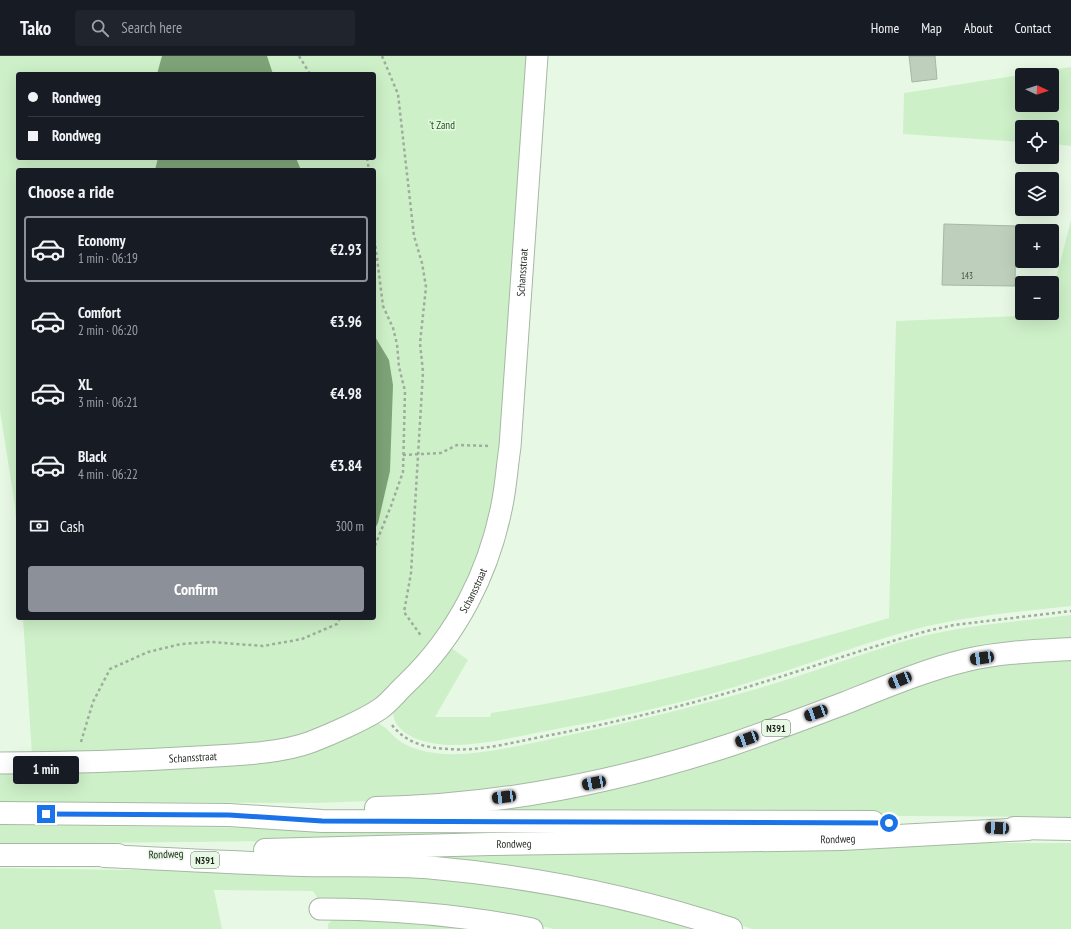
<!DOCTYPE html>
<html lang="en">
<head>
<meta charset="utf-8">
<style>
	:root { --surface:#171b24; --page:#20242c; --text:#f1f3f6; --muted:#9ea1a6; --line:#363941; --accent:#8c9099 }
	body { margin:0; font-family:"PT Sans Narrow",sans-serif; background:var(--page); color:var(--text); height:100vh; display:flex; flex-direction:column; font-size:15px; white-space:nowrap }
	* { box-sizing:border-box; margin:0 }
	p { font-size:13px; color:var(--muted) }
	.icon { flex:none; width:22px; height:22px; fill:none; stroke:currentColor; stroke-width:2; stroke-linecap:round; stroke-linejoin:round }
	.map { position:relative; flex:1; overflow:hidden }
	.side { position:absolute; left:16px; top:112px; width:360px; height:452px; display:flex; flex-direction:column; background:var(--surface); border-radius:4px; box-shadow:0 4px 16px #0002 }
	.side>* { flex:none }
	.banner { position:absolute; left:16px; top:16px; width:360px; height:88px; border-radius:4px; box-shadow:0 4px 16px #0002; display:grid; align-content:center; height:88px; padding:0 12px; background:var(--surface) }
	.needle { width:26px; rotate:94deg }
	.buttons { position:absolute; left:1015px; top:12px; display:grid; gap:8px }
	.buttons a { display:grid; place-items:center; width:44px; height:44px; border-radius:4px; background:var(--surface); box-shadow:0 4px 16px #0002; font-size:20px }
	.end { position:absolute; width:18px; height:18px; margin:-9px; border:5px solid #1a73e8; background:#fff; box-shadow:0 0 0 2px #fff }
	.from { border-radius:50% }
	.bubble { position:absolute; height:28px; border-radius:4px; background:var(--surface); box-shadow:0 4px 16px #0002; font-size:13px; font-weight:700; line-height:28px; text-align:center }
	.car { position:absolute; width:12px; height:24px; margin:-12px -6px; border-radius:5px; box-shadow:0 0 3px 1px #0007; background:linear-gradient(#222 24%,#8ab4d8 0 40%,#222 0 76%,#8ab4d8 0 86%,#222 0) }
	.banner b { display:flex; align-items:center; gap:14px; height:38px; font-size:15px }
	.banner b+b { border-top:1px solid var(--line) }
	.banner i { width:10px; height:10px; background:var(--text) }
	ul { padding:0; list-style:none }
	li { display:flex; align-items:center; gap:12px; height:66px; margin:0 8px 6px; padding:0 4px; border:2px solid transparent; border-radius:4px }
	li div { flex:1 }
	li b { display:block; font-size:15px }
	li em { font-style:normal; font-weight:700 }
	li.active { border-color:var(--accent) }
	li>.icon { width:36px; height:36px; stroke-width:1.5 }
	h2 { padding:0 12px; font-size:18px; line-height:48px }
	.pay { display:flex; align-items:center; gap:10px; height:44px; padding:0 12px; font-size:15px }
	.pay p { margin-inline-start:auto }
	.primary-button { display:flex; gap:8px; margin-top:auto; padding:8px 12px }
	.primary-button a { flex:1; height:46px; border-radius:4px; background:var(--accent); color:#fff; font-size:16px; font-weight:700; line-height:46px; text-align:center }
	header { display:flex; align-items:center; gap:24px; box-sizing:border-box; height:56px; padding:0 20px; background:var(--surface); border-bottom:1px solid var(--line) }
	header strong { font-size:19px }
	nav { display:flex; gap:22px; margin-inline-start:auto; font-size:14px }
	.search { width:280px; height:36px; background:var(--page); display:flex; align-items:center; gap:10px; box-sizing:border-box; padding:0 14px; border-radius:4px; color:var(--muted); font-size:15px }
	.map>svg:first-child { display:block }
	.green { fill:#cdf0c8; fill-rule:evenodd }
	.water { fill:#7ea378 }
	.building { fill:#bed0bb; stroke:#a6b8a4 }
	.lines { fill:none; stroke-linecap:round; stroke-linejoin:round }
	.minor-casing { stroke:#a6b8a4; stroke-width:23 }
	.major-casing { stroke:#a6b8a4; stroke-width:24 }
	.highway-casing { stroke:#a6b8a4; stroke-width:24 }
	.path { stroke:#9fac9d; stroke-width:2.5; stroke-dasharray:3 3; stroke-linecap:butt }
	.minor { stroke:#fff; stroke-width:21 }
	.major { stroke:#fff; stroke-width:22 }
	.highway { stroke:#fff; stroke-width:22 }
	.route { stroke:#1a73e8; stroke-width:5 }
	.labels { text-anchor:middle; stroke-width:3; stroke-linejoin:round; paint-order:stroke }
	.number-label { font-size:9px; fill:#475045 }
	.shield { fill:#e7f9e4; stroke:#5b6559; stroke-width:1 }
	.shield-label { font-size:10px; font-weight:bold; fill:#1f251e }
	.park-label { font-size:11px; fill:#1e5218; stroke:#e7f9e4 }
	.street-label { font-size:11px; fill:#1f251e; stroke:#e7f9e4 }
</style>
</head>
<body>
<header>
<strong>Tako</strong>
<div class="search"><svg class="icon" aria-label="search" viewBox="0 0 24 24"><circle cx="10" cy="10" r="6"/><path d="M15 15l6 6"/></svg>Search here</div>
<nav><a>Home</a><a>Map</a><a>About</a><a>Contact</a></nav>
</header>
<div class="map">
<svg width="1071" height="873" viewBox="0 0 1071 873">
	<rect width="100%" height="100%" fill="#e7f9e4"/>
	<g class="green">
		<path d="M 0,0 L 526,0 L 504,381 L 495,452 L 483,493 L 449,566 L 406,619 L 376,642 L 356,657 L 301,679 L 275,686 L 225,691 L 32,699 L 23,562 L 374,562 L 374,114 L 18,114 L 18,489 L 15,450 L 0,355 ZM 18,18 L 374,18 L 374,102 L 18,102 Z"/>
		<path d="M 1071,11 L 1071,90 L 1052,88 L 1052,71 L 1022,71 L 1022,86 L 903,78 L 904,37 ZM 1022,19 L 1052,19 L 1052,49 L 1022,49 Z"/>
		<path d="M 1071,164 L 1071,550 C 1019,556 966,560 916,573 C 865,586 816,606 766,621 C 696,644 623,661 551,674 C 519,680 485,689 452,689 C 432,689 393,682 393,655 L 450,591 L 468,604 L 435,661 L 490,661 L 491,657 C 627,636 758,600 889,562 L 896,265 L 1046,259 L 1047,257 L 1052,257 L 1052,238 Z"/>
		<path d="M 1071,559 L 1071,585 L 791,660 L 596,720 L 394,744 L 316,747 L 0,746 L 0,715 L 137,712 L 370,666 C 387,667 389,679 403,687 C 414,694 431,697 445,698 C 477,700 528,688 560,681 C 632,666 703,649 773,628 C 816,615 858,599 901,586 C 956,569 1015,566 1071,559 Z"/>
		<polygon points="1071,599 1071,761 419,757 510,749 947,616"/>
		<polygon points="0,769 372,773 777,772 279,785 0,788"/>
		<polygon points="947,787 1071,787 1071,873 752,873 728,865 393,803 457,796"/>
		<polygon points="0,812 127,814 257,813 502,825 707,873 554,873 531,868 320,846 313,835 214,834 222,873 0,873"/>
		<polygon points="337,860 491,873 328,873 328,868"/>
	</g>
	<g class="water">
		<polygon points="162,0 267,0 273,18 157,18"/>
		<polygon points="158,102 296,102 301,114 155,114"/>
		<polygon points="374,279 389,304 393,329 390,415 378,467 374,474"/>
	</g>
	<g class="building">
		<polygon points="909,0 935,0 937,23 912,26"/>
		<polygon points="944,168 1016,170 1015,230 942,229"/>
	</g>
	<g class="lines">
		<defs>
			<g id="minor">
				<path id="s1" d="M 0,707 C 66,707 132,705 198,701 C 232,699 279,698 311,686 C 329,679 364,664 380,653 C 390,646 398,635 407,627 C 457,579 489,516 502,449 C 506,430 507,410 510,391 L 537,0"/>
				<path d="M 320,853 C 390,853 462,859 532,873"/>
			</g>
			<g id="major">
				<path d="M 376,752 C 497,750 618,726 733,688 C 771,675 808,661 845,647 C 885,631 925,614 967,604 C 1001,596 1037,595 1071,593"/>
				<polyline points="0,757 229,759 322,765 873,766"/>
				<polyline points="265,794 491,788"/>
				<polyline points="0,799 118,799"/>
				<path d="M 104,800 C 171,803 237,807 304,809 C 348,810 391,808 435,812 C 535,821 635,841 731,873"/>
			</g>
			<g id="highway">
				<polyline points="1014,772 1071,773"/>
				<path id="s2" d="M 491,788 L 842,783 L 1028,773"/>
			</g>
		</defs>
		<use href="#minor" class="minor-casing"/>
		<use href="#major" class="major-casing"/>
		<use href="#highway" class="highway-casing"/>
		<g class="path">
			<polyline points="299,0 310,18"/>
			<polyline points="382,0 398,38 414,180 422,207 426,231 420,287 423,316 411,517 404,556 422,581"/>
			<polyline points="367,102 369,114"/>
			<polyline points="374,178 383,250 393,272 397,288 399,311 405,335 403,416 391,450 374,492"/>
			<polyline points="403,399 441,397 457,389 491,390"/>
			<path d="M 392,669 C 406,687 426,692 448,693 C 482,696 522,684 556,678 C 616,666 676,652 734,635 C 799,616 862,593 927,575 L 954,569 L 1071,555"/>
			<polyline points="81,686 93,646 110,613 148,596 181,588 211,586 263,590 302,583 337,568 340,562"/>
		</g>
		<use href="#minor" class="minor"/>
		<use href="#major" class="major"/>
		<use href="#highway" class="highway"/>
	</g>
	<g class="lines">
		<polyline class="route" points="46,758 229,759 322,765 889,767"/>
	</g>
	<g class="labels">
		<g class="number-label">
			<text x="967" y="223">143</text>
		</g>
		<g class="shield">
			<rect x="762" y="664" width="28" height="16" rx="3"/>
			<rect x="191" y="796" width="28" height="16" rx="3"/>
		</g>
		<g class="shield-label">
			<text x="776" y="676">N391</text>
			<text x="205" y="808">N391</text>
		</g>
		<g class="park-label">
			<text x="442" y="73">'t Zand</text>
		</g>
		<g class="street-label">
			<text dy="4" stroke="none"><textPath href="#s1" startOffset="865">Schansstraat</textPath></text>
			<text dy="4" stroke="none"><textPath href="#s1" startOffset="541">Schansstraat</textPath></text>
			<text dy="4" stroke="none"><textPath href="#s1" startOffset="193">Schansstraat</textPath></text>
			<text dy="4" stroke="none"><textPath href="#s2" startOffset="347">Rondweg</textPath></text>
			<text dy="4" stroke="none"><textPath href="#s2" startOffset="23">Rondweg</textPath></text>
			<text transform="translate(166 798) rotate(-2)" y="4">Rondweg</text>
		</g>
	</g>
</svg>
<div class="buttons">
<a><svg class="needle" viewBox="-14 -14 28 28"><path d="M0-13l5 13h-10z" fill="#e53935"/><path d="M0 13l5-13h-10z" fill="#9ea1a6"/></svg></a>
<a><svg class="icon" aria-label="locate" viewBox="0 0 24 24"><circle cx="12" cy="12" r="6"/><path d="M12 2v4M12 18v4M2 12h4M18 12h4"/></svg></a>
<a><svg class="icon" aria-label="layers" viewBox="0 0 24 24"><path d="M12 4l9 5-9 5-9-5zM3 14l9 5 9-5"/></svg></a>
<a>+</a>
<a>−</a>
</div>
<i class="end from" style="left:889px;top:767px"></i>
<i class="end" style="left:46px;top:758px"></i>
<div class="bubble" style="left:13px;top:700px;width:66px">1 min</div>
<i class="car" style="left:982px;top:602px;rotate:262deg"></i>
<i class="car" style="left:900px;top:624px;rotate:248deg"></i>
<i class="car" style="left:816px;top:657px;rotate:250deg"></i>
<i class="car" style="left:747px;top:683px;rotate:250deg"></i>
<i class="car" style="left:594px;top:727px;rotate:259deg"></i>
<i class="car" style="left:504px;top:741px;rotate:263deg"></i>
<i class="car" style="left:997px;top:772px;rotate:273deg"></i>
<div class="banner">
<b><i class="from"></i>Rondweg</b>
<b><i></i>Rondweg</b>
</div>
<section class="side">
<h2>Choose a ride</h2>
<ul>
<li class="active"><svg class="icon" aria-label="car" viewBox="0 0 24 24"><path d="M5 17H2v-5l4-1 3-4h7l3 4 3 1v5h-3M9 17h6M6 11h13"/><circle cx="7" cy="17" r="2"/><circle cx="17" cy="17" r="2"/></svg><div><b>Economy</b><p>1 min · 06:19</p></div><em>€2.93</em></li>
<li><svg class="icon" aria-label="car" viewBox="0 0 24 24"><path d="M5 17H2v-5l4-1 3-4h7l3 4 3 1v5h-3M9 17h6M6 11h13"/><circle cx="7" cy="17" r="2"/><circle cx="17" cy="17" r="2"/></svg><div><b>Comfort</b><p>2 min · 06:20</p></div><em>€3.96</em></li>
<li><svg class="icon" aria-label="car" viewBox="0 0 24 24"><path d="M5 17H2v-5l4-1 3-4h7l3 4 3 1v5h-3M9 17h6M6 11h13"/><circle cx="7" cy="17" r="2"/><circle cx="17" cy="17" r="2"/></svg><div><b>XL</b><p>3 min · 06:21</p></div><em>€4.98</em></li>
<li><svg class="icon" aria-label="car" viewBox="0 0 24 24"><path d="M5 17H2v-5l4-1 3-4h7l3 4 3 1v5h-3M9 17h6M6 11h13"/><circle cx="7" cy="17" r="2"/><circle cx="17" cy="17" r="2"/></svg><div><b>Black</b><p>4 min · 06:22</p></div><em>€3.84</em></li>
</ul>
<div class="pay"><svg class="icon" aria-label="cash" viewBox="0 0 24 24"><path d="M3 7h18v10H3z"/><circle cx="12" cy="12" r="2"/></svg>Cash<p>300 m</p></div>
<div class="primary-button"><a>Confirm</a></div>
</section>
</div>
</body>
</html>
